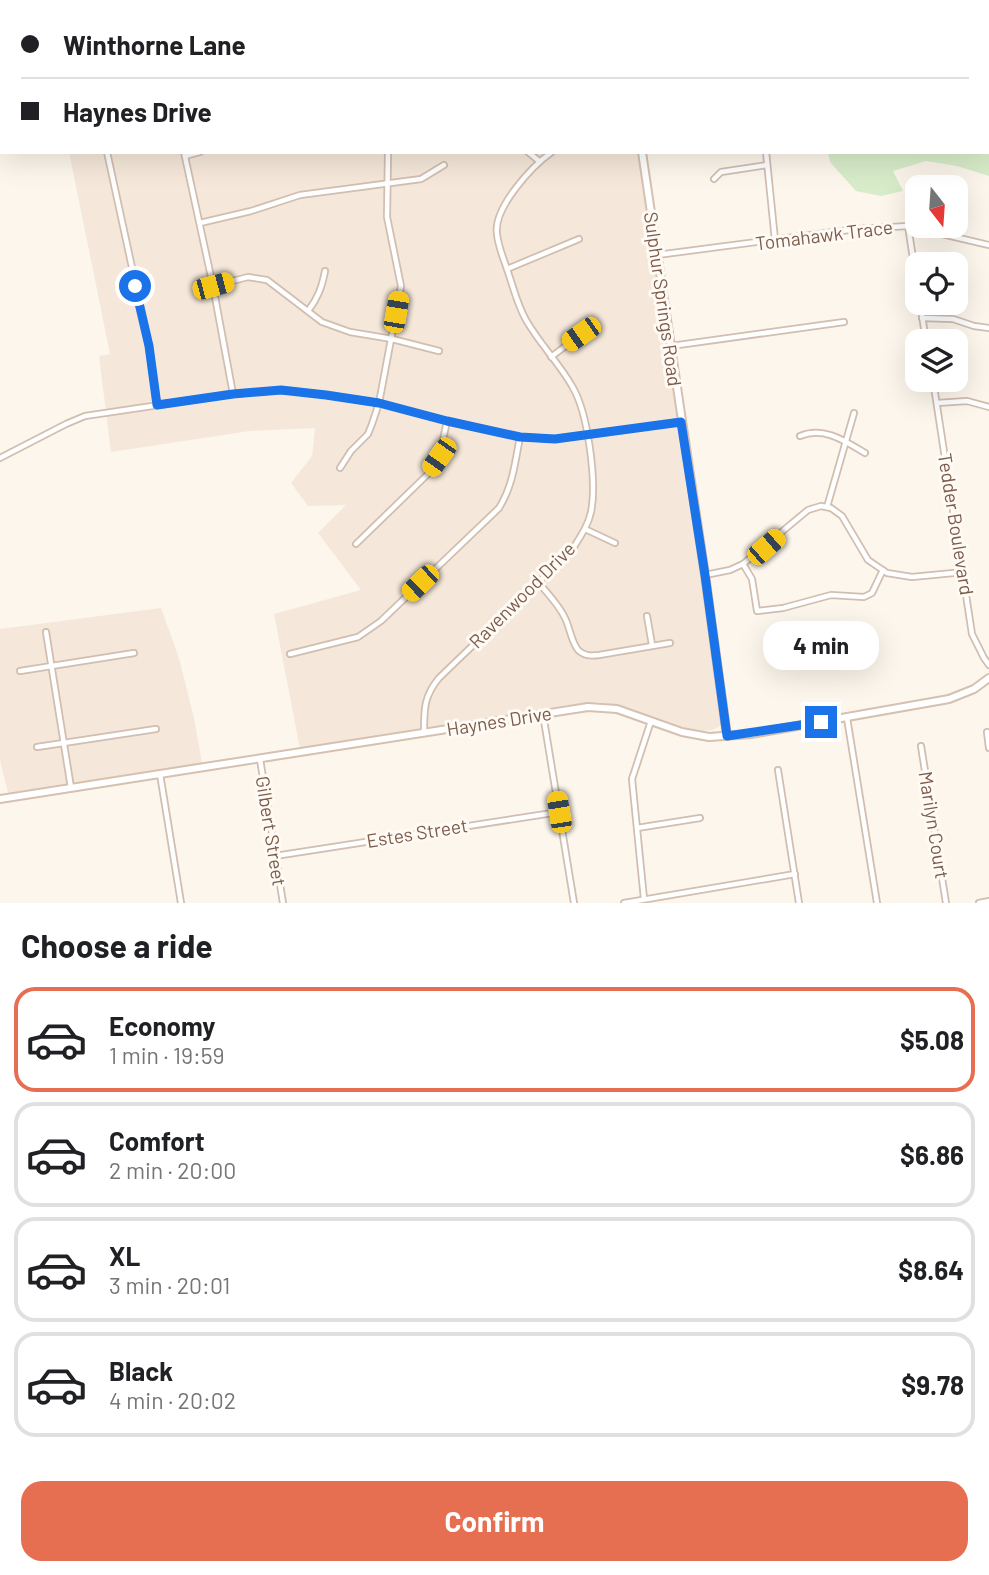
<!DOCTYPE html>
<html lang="en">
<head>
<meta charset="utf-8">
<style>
	:root { --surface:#fff; --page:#f2f2f2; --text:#202124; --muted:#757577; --line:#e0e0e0; --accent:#e76f51 }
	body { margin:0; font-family:Barlow,sans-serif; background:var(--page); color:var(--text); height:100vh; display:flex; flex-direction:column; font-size:26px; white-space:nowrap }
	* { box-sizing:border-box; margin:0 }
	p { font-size:23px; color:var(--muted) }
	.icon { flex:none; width:38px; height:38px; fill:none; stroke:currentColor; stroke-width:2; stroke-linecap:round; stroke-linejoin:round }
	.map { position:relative; height:903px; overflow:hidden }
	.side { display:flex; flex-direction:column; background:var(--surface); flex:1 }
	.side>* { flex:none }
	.banner { position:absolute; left:0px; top:0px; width:990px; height:154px; box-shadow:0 7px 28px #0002; display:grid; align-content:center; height:154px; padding:0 21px; background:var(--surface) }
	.needle { width:46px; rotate:163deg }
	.buttons { position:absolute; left:905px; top:175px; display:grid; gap:14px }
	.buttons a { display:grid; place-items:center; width:63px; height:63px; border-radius:14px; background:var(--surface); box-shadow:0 7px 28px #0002; font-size:35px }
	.end { position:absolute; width:32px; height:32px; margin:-16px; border:9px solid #1a73e8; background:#fff; box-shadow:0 0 0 4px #fff }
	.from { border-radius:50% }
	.bubble { position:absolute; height:49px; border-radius:21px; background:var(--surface); box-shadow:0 7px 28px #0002; font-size:23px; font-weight:700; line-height:49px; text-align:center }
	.car { position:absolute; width:21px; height:42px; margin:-21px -10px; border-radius:9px; box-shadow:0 0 5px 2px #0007; background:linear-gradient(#f5c518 24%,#345 0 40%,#f5c518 0 76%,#345 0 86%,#f5c518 0) }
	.banner b { display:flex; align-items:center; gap:24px; height:66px; font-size:26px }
	.banner b+b { border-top:2px solid var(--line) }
	.banner i { width:18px; height:18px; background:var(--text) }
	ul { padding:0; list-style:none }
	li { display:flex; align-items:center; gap:21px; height:105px; margin:0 14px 10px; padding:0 7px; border:4px solid var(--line); border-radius:21px }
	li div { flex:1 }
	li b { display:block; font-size:26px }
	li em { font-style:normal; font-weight:700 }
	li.selected { border-color:var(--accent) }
	li>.icon { width:63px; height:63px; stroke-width:1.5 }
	h2 { padding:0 21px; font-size:32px; line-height:84px }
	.cta { display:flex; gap:14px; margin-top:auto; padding:14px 21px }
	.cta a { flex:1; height:80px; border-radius:21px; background:var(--accent); color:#fff; font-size:28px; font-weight:700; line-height:80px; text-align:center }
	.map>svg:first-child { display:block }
	.residential { fill:#f5e8da }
	.green { fill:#d8ecc9 }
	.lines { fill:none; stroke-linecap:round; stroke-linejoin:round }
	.street-casing { stroke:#d1beb0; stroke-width:8 }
	.secondary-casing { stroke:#d6c0b0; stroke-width:10 }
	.street { stroke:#fff; stroke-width:4.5 }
	.secondary { stroke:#fff; stroke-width:6 }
	.route { stroke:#1a73e8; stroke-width:9 }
	.labels { text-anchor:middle; stroke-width:6; stroke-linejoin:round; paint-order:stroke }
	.street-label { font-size:19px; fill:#7a5c4d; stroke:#fffaf3 }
</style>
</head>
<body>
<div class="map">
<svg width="989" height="903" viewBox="0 0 989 903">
	<rect width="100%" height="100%" fill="#fdf6ec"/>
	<g class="residential">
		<polygon points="36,0 531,0 531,2 37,2"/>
		<polygon points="69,152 638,152 722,721 719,727 712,730 703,731 680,726 623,706 598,702 567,705 300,749 274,614 361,590 318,533 346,505 308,506 291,483 312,456 315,428 250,431 111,452 99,356 110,354"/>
		<polygon points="161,608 179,658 194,718 202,763 8,793 0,760 0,629"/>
	</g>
	<polygon class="green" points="989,70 989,176 957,166 926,161 893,171 903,191 881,196 856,191 830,162 828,152 989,152"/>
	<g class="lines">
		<defs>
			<g id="street">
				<polyline points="224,0 224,2"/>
				<polyline points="875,0 876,2"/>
				<polyline points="119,2 130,0"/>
				<polyline points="422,2 422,0"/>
				<polyline points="107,152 149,346 157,405"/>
				<polyline points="184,152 213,286 233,394"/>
				<polyline points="528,152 539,161"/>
				<polyline points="766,152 775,240"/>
				<polyline points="185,156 200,152"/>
				<polyline points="714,179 721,172 767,165"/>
				<polyline points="200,223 251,211 300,195 421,179 444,165"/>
				<polyline points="908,226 917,284"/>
				<polyline points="657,255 857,229 908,226 989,245"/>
				<polyline points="507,269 579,239"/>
				<polyline points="213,286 248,277 267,280 322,322 350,332 392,339 439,351"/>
				<polyline points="920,303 926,341"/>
				<path d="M 308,311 C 318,298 322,287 325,271"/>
				<polyline points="922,318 953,319 974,326 989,328"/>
				<polyline points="671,346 844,322"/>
				<polyline points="551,357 592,326"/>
				<polyline points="933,380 972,634 984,658 989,665"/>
				<polyline points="937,403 967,401 989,407"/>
				<path d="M 800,436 C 824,426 845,441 865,453"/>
				<polyline points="0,458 66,424 85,416 233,394 281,390 326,395 379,403 447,421 520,437 555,439 681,422"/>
				<polyline points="340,468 351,451 368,434 372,424 379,403 401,286 387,217 388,152"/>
				<polyline points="827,507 854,413"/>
				<polyline points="585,529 615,543"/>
				<polyline points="356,544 428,474 439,458 447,421"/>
				<polyline points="743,564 752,579 757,611 783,608 831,595 864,597 872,593 883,570"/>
				<polyline points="705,575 730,570 743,564 808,510 821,506 831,508 842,516 868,560 887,573 912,577 964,572"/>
				<path d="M 538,582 C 548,594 559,605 565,618 C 570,628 571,641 578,650 C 584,656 591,656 599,655 L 670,643"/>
				<polyline points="647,616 652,645"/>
				<polyline points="46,632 71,788"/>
				<path d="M 290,654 L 358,637 L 381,621 L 499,508 C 513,486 515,462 520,437"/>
				<polyline points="20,671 134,653"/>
				<polyline points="543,714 574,903"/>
				<polyline points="847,718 877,903"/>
				<path d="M 424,732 C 424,709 424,696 439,678 L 572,550 C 580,537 588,526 591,512 C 597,482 588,412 572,386 C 559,363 539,343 526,320 C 518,306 514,290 509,275 C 505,262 498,247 497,234 C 493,208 532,166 552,152"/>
				<polyline points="987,732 989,748"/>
				<polyline points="921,746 946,903"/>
				<polyline points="37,747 156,729"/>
				<polyline points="260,759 283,903"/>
				<polyline points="778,770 799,903"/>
				<polyline points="160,774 181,903"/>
				<polyline points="637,828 700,818"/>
				<polyline points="275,856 559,812"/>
				<polyline points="644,899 632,779 651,721"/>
				<polyline points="624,903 795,874"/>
				<polyline points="979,903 989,901"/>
			</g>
			<g id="secondary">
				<polyline points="618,0 618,2"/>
				<polyline points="642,152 705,575 727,736"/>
				<polyline points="0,799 588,707 617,709 682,732 709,737 751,734 949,699 974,689 989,678"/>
			</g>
		</defs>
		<use href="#street" class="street-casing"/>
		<use href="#secondary" class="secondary-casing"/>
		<use href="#street" class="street"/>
		<use href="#secondary" class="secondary"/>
	</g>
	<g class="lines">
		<polyline class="route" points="135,286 149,346 157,405 233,394 281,390 326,395 379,403 447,421 520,437 555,439 681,422 705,575 727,736 821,722"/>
	</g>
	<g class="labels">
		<g class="street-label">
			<text transform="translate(824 235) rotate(-7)" y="7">Tomahawk Trace</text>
			<text transform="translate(663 299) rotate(82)" y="7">Sulphur Springs Road</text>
			<text transform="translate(956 524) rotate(81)" y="7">Tedder Boulevard</text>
			<text transform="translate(522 595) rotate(-45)" y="7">Ravenwood Drive</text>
			<text transform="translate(499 721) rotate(-9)" y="7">Haynes Drive</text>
			<text transform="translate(934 825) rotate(81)" y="7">Marilyn Court</text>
			<text transform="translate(271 831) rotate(81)" y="7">Gilbert Street</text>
			<text transform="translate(417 833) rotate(-9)" y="7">Estes Street</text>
		</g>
	</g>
</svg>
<div class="buttons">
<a><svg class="needle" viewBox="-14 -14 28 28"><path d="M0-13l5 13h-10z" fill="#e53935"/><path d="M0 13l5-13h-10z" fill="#757577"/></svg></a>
<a><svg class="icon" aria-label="locate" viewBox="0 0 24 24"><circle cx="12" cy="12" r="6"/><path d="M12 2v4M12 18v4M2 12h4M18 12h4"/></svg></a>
<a><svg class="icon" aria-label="layers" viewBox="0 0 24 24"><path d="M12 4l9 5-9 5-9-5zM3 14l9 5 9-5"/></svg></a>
</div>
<i class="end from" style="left:135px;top:286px"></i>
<i class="end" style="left:821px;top:722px"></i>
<div class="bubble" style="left:763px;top:621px;width:116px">4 min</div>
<i class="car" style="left:213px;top:286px;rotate:75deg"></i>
<i class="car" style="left:396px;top:312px;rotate:10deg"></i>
<i class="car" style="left:581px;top:334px;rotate:235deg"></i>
<i class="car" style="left:439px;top:457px;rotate:215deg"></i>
<i class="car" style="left:766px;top:547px;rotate:49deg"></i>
<i class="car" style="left:420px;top:583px;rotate:226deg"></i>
<i class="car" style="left:559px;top:812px;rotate:351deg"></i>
<div class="banner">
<b><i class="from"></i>Winthorne Lane</b>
<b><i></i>Haynes Drive</b>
</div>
</div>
<section class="side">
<h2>Choose a ride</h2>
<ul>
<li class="selected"><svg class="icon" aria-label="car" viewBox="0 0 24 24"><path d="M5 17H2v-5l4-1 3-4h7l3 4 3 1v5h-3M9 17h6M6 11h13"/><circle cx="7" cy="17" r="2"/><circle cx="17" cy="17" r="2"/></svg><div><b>Economy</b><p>1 min · 19:59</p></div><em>$5.08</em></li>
<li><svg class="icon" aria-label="car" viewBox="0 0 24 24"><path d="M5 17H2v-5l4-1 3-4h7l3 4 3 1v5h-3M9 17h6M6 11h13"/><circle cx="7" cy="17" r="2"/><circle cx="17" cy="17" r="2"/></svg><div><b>Comfort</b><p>2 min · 20:00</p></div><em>$6.86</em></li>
<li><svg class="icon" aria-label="car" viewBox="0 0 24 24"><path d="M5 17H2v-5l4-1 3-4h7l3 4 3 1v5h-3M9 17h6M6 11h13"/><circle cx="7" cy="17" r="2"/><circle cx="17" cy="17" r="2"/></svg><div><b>XL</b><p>3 min · 20:01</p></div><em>$8.64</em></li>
<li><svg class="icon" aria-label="car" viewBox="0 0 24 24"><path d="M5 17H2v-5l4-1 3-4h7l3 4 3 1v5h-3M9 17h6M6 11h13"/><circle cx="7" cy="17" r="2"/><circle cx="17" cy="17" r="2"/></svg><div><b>Black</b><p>4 min · 20:02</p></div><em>$9.78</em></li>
</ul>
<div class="cta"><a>Confirm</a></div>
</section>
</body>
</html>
